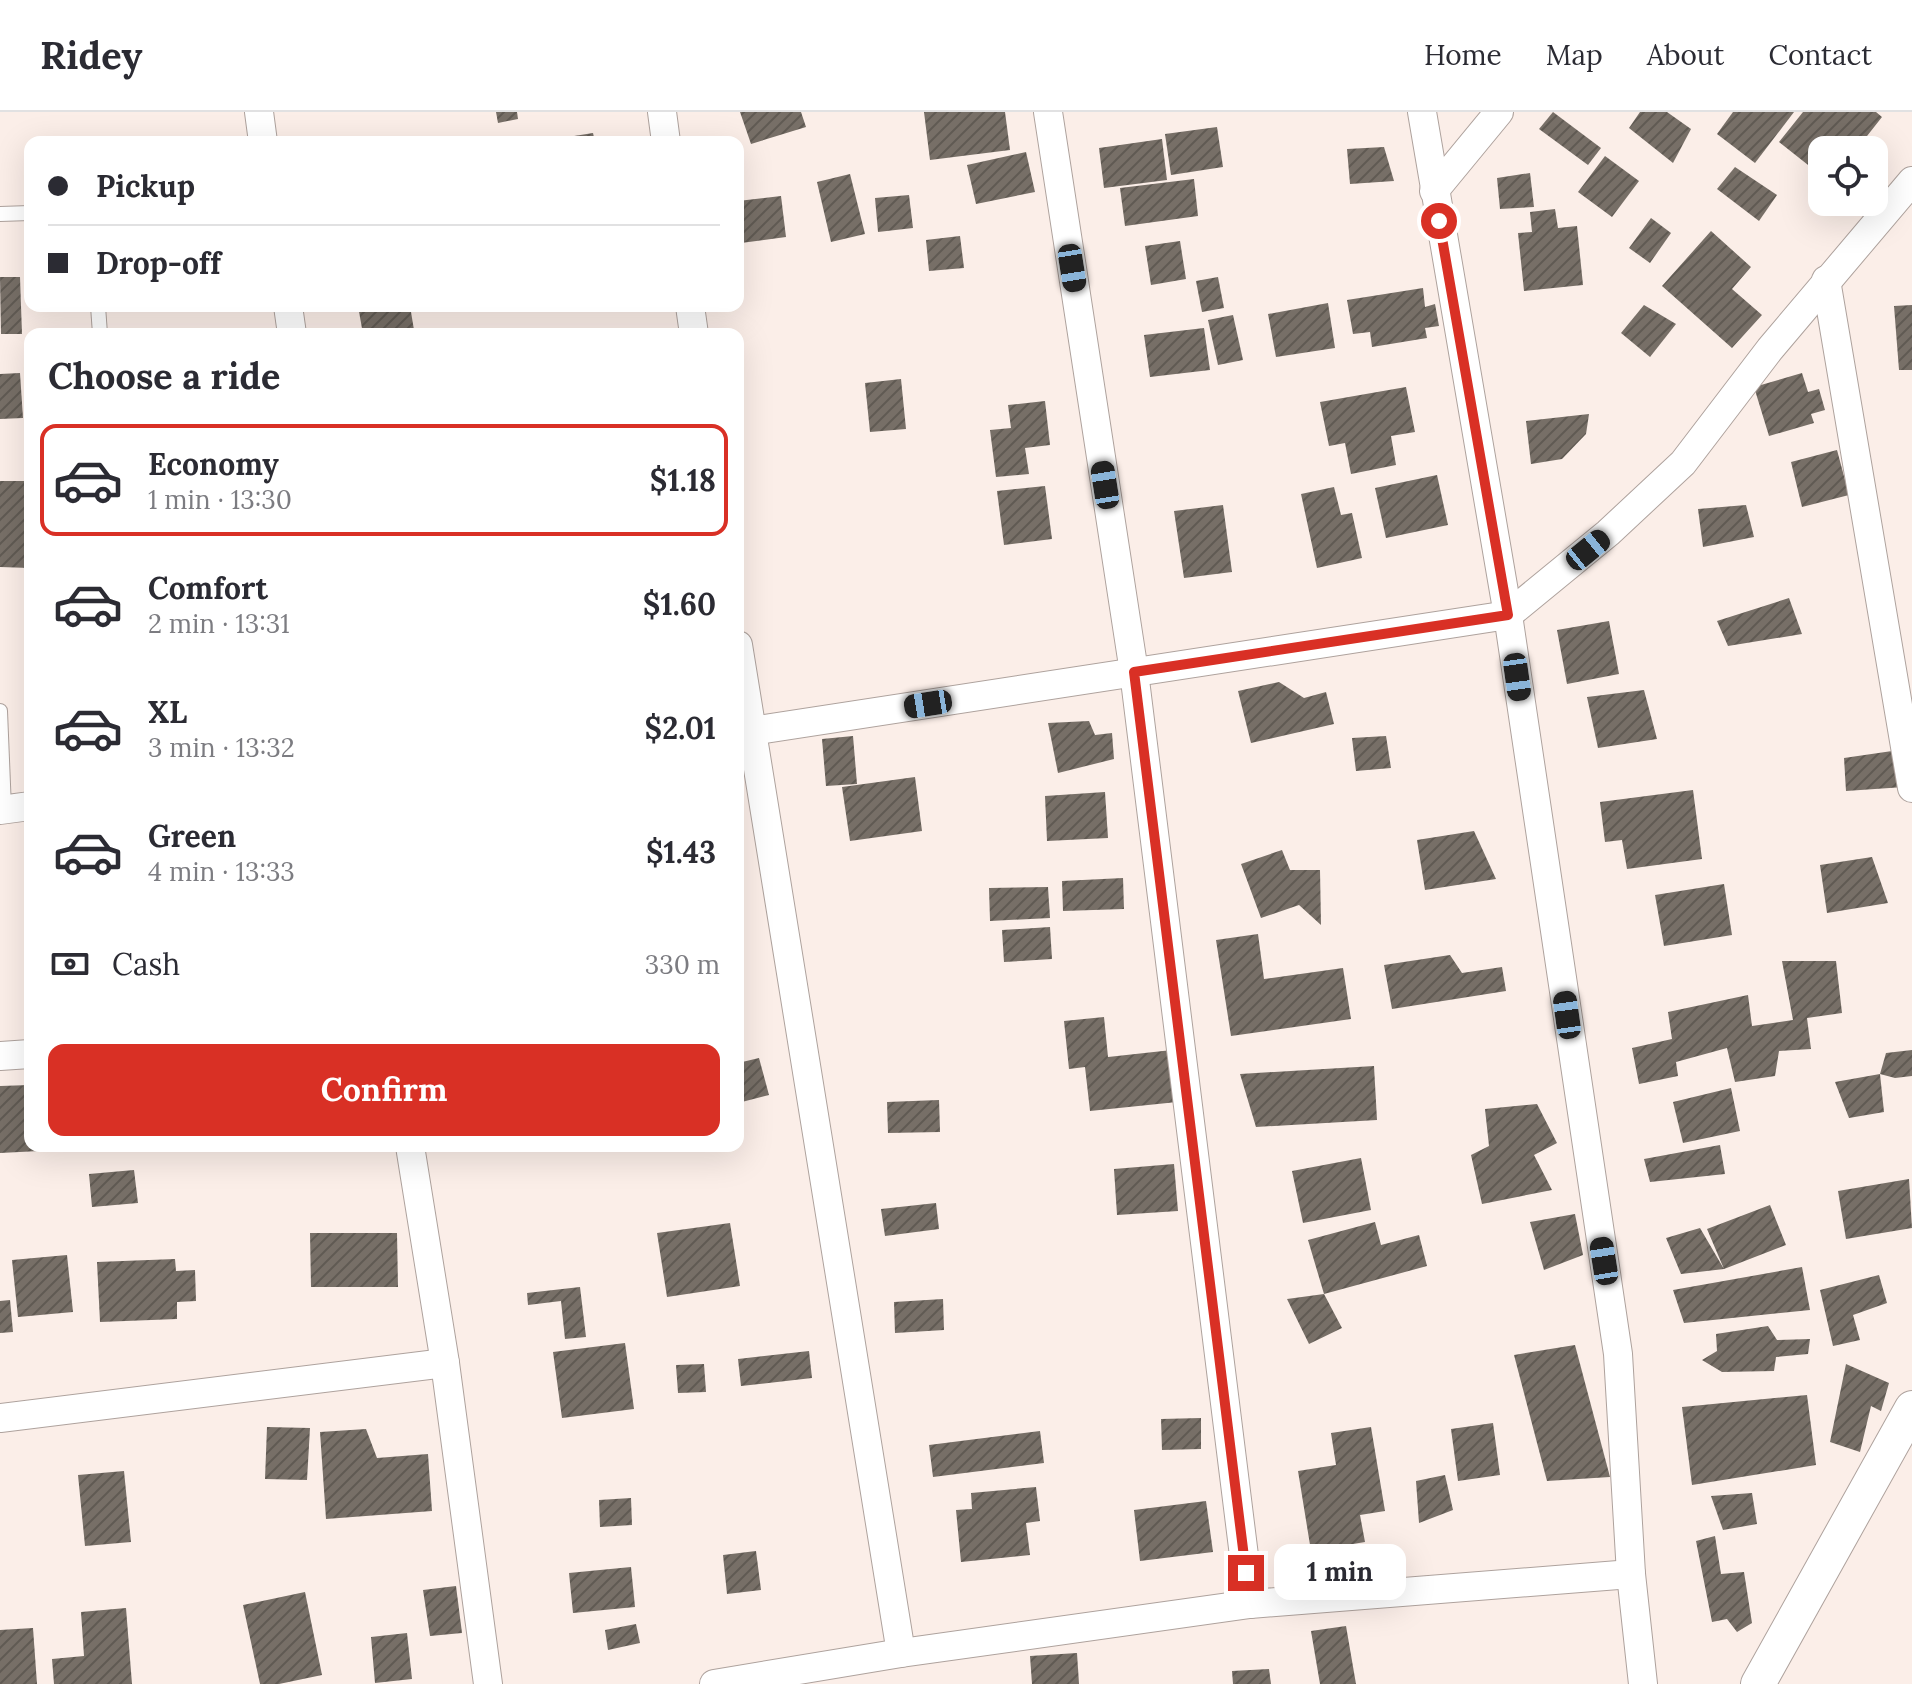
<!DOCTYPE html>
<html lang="en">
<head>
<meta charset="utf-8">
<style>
	:root { --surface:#fff; --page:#f7f7f7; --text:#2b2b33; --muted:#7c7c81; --line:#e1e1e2; --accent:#d93025 }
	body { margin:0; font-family:Lora,serif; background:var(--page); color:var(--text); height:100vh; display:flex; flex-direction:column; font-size:30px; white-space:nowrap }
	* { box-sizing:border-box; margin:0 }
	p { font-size:26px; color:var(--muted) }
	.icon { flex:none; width:44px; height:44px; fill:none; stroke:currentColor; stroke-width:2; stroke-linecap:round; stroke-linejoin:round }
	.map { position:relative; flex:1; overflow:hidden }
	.sheet { position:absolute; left:24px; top:216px; width:720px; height:824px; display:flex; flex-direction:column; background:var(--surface); border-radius:16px; box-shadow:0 8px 32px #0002 }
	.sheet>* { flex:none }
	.hud { position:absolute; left:24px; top:24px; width:720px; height:176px; border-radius:16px; box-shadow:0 8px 32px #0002; display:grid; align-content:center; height:176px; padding:0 24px; background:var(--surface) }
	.fabs { position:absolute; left:1808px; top:24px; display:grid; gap:16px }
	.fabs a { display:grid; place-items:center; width:80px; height:80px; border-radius:16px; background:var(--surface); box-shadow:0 8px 32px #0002; font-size:40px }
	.end { position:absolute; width:36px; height:36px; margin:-18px; border:10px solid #d93025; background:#fff; box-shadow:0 0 0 4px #fff }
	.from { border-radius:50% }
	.bubble { position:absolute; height:56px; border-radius:16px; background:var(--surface); box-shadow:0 8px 32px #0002; font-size:26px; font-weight:700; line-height:56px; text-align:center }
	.car { position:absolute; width:24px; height:48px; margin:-24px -12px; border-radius:10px; box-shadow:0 0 6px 2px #0007; background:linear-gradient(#222 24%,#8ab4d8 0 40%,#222 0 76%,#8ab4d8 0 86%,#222 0) }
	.hud b { display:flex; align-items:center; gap:28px; height:76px; font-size:30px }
	.hud b+b { border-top:2px solid var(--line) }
	.hud i { width:20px; height:20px; background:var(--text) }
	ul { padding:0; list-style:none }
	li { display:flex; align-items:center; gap:24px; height:112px; margin:0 16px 12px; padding:0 8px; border:4px solid transparent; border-radius:16px }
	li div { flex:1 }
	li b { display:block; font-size:30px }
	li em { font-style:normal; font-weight:700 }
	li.on { border-color:var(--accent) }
	li>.icon { width:72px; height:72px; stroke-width:1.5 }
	h2 { padding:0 24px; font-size:36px; line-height:96px }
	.pay { display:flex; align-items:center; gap:20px; height:88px; padding:0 24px; font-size:30px }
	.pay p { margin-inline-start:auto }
	.cta { display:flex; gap:16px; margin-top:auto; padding:16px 24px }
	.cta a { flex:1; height:92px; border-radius:16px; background:var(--accent); color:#fff; font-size:32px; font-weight:700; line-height:92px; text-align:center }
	header { display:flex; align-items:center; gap:48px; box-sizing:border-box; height:112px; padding:0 40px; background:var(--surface); border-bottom:2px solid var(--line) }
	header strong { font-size:38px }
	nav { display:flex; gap:44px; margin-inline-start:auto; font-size:28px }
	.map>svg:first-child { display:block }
	.building { fill:url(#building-hatch) }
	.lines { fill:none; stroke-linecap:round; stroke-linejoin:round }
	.service-casing { stroke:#aea29d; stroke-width:16 }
	.minor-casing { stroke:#aea29d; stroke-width:30 }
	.tertiary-casing { stroke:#aea29d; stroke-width:36 }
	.service { stroke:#fff; stroke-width:14 }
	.minor { stroke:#fff; stroke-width:28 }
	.tertiary { stroke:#fff; stroke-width:34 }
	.route { stroke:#d93025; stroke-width:10 }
</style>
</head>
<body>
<header>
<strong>Ridey</strong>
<nav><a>Home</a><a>Map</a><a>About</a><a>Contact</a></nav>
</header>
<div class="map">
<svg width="1912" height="1572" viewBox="0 0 1912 1572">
	<defs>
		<pattern id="building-hatch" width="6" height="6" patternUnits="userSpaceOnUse" patternTransform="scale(2)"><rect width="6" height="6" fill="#776f67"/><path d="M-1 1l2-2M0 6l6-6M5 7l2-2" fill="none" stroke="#605a53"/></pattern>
	</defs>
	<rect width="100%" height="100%" fill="#fbeee8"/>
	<g class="building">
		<polygon points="496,0 517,0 518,7 498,11"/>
		<polygon points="740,0 801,0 806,15 751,32"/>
		<polygon points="924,0 1005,0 1010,38 930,48"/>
		<polygon points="1553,0 1601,36 1588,53 1539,17"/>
		<polygon points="1640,0 1667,0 1691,17 1673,51 1629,16"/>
		<polygon points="1733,0 1794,0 1755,51 1717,22"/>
		<polygon points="1803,0 1876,0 1882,5 1856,38 1822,38 1822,64 1779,30"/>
		<polygon points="1217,15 1223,55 1171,63 1165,22"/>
		<polygon points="593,21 595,30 550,30 549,28"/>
		<polygon points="1162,27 1167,68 1104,76 1099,36"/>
		<polygon points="1384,35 1394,69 1350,72 1347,37"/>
		<polygon points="1026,40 1035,80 976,92 967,53"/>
		<polygon points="1605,44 1639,69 1612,105 1578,80"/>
		<polygon points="1735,55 1777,83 1759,109 1717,77"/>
		<polygon points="1530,61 1534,95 1500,97 1497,66"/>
		<polygon points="850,62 865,122 831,130 817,70"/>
		<polygon points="1194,67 1198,104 1125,114 1120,76"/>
		<polygon points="909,83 913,116 878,120 875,86"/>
		<polygon points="781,84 786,125 741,131 738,89"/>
		<polygon points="1555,97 1558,116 1577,114 1583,173 1524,179 1518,121 1532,120 1530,100"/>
		<polygon points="1651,106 1671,121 1650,151 1629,136"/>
		<polygon points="1711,119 1751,155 1732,177 1762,203 1732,236 1662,174"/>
		<polygon points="960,124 964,156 929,159 926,128"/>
		<polygon points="1180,129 1186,167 1151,173 1145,134"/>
		<polygon points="0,165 20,165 22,222 1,222"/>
		<polygon points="1218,165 1224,196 1202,200 1196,169"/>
		<polygon points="1423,176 1425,195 1435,192 1439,214 1425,216 1427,226 1372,235 1370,220 1353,222 1347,188"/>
		<polygon points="1328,191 1335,236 1276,245 1268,202"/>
		<polygon points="1644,193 1676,212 1650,245 1621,221"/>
		<polygon points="1912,193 1912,258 1899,258 1894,194"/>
		<polygon points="358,194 410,194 414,218 363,222"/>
		<polygon points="1233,203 1243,248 1218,253 1208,208"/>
		<polygon points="1204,216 1210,258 1150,265 1144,223"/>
		<polygon points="20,261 23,306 0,307 0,262"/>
		<polygon points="1802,261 1808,280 1819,277 1825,298 1811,302 1814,311 1769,324 1754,275"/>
		<polygon points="901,267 906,317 870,320 865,271"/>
		<polygon points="1406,275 1415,320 1391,324 1396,353 1351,362 1345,331 1329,334 1320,290"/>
		<polygon points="1045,289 1050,333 1025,336 1029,362 996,365 990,318 1011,316 1008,293"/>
		<polygon points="1589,302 1586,322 1562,347 1531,352 1526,309"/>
		<polygon points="1837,338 1849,383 1802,395 1791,350"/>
		<polygon points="1437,363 1448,413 1386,426 1375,376"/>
		<polygon points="0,369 30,369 30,456 0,455"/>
		<polygon points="1045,374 1052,427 1004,433 997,379"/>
		<polygon points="1334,375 1341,403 1352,401 1362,446 1317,456 1301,382"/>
		<polygon points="1223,393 1232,460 1184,466 1174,399"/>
		<polygon points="1746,393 1754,425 1703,435 1698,397"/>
		<polygon points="1789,486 1802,522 1728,534 1717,509"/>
		<polygon points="1609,509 1619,562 1567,572 1557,518"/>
		<polygon points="1279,570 1304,586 1326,580 1334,612 1251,631 1238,579"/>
		<polygon points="1644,578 1657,627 1598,636 1587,585"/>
		<polygon points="1089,609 1095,623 1112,621 1114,647 1058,661 1048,611"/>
		<polygon points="853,624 857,672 826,674 822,627"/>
		<polygon points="1386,624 1391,656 1356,659 1352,626"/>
		<polygon points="1899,638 1904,675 1846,679 1844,646"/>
		<polygon points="915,665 922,719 850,729 842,675"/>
		<polygon points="1693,678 1702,747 1627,757 1622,728 1605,730 1600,690"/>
		<polygon points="1105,680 1108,726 1047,729 1045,684"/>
		<polygon points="1474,719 1496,767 1425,778 1417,728"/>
		<polygon points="1282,738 1290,758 1320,758 1321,813 1299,793 1261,806 1241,752"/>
		<polygon points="1872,745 1888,791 1827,801 1820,753"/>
		<polygon points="1123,766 1124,797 1063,799 1062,769"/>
		<polygon points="1724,772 1732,823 1664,834 1655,783"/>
		<polygon points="1048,775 1050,806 990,809 989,776"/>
		<polygon points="1050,815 1052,847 1004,850 1002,818"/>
		<polygon points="1258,822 1264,867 1343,856 1351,907 1231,924 1216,828"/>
		<polygon points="1450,843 1462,861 1502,855 1506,879 1392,897 1384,853"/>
		<polygon points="1782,849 1836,849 1842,901 1807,906 1811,937 1779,939 1775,964 1735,970 1727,936 1676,950 1678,964 1639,972 1632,936 1672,927 1668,900 1748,883 1752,914 1793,908"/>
		<polygon points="1104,905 1108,945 1172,938 1177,990 1090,999 1085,955 1069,957 1064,909"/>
		<polygon points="1912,938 1912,964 1895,966 1880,962 1886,941"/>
		<polygon points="759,946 769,983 738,991 738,951"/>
		<polygon points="1374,954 1377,1008 1256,1015 1240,962"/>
		<polygon points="1880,962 1884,1000 1849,1006 1835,970"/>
		<polygon points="30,973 30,1034 59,1034 59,1038 0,1041 0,974"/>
		<polygon points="1731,976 1740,1019 1683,1031 1673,990"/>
		<polygon points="939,988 940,1020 888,1021 887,990"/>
		<polygon points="1537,992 1557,1031 1534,1043 1552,1078 1482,1092 1471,1043 1489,1034 1485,997"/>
		<polygon points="1720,1033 1725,1062 1650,1070 1644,1047"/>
		<polygon points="1361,1046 1371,1098 1303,1111 1292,1059"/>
		<polygon points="1174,1052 1178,1099 1117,1103 1114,1057"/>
		<polygon points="134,1058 138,1091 92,1095 89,1062"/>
		<polygon points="1909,1067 1912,1116 1846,1127 1838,1079"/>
		<polygon points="936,1091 939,1117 885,1124 881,1097"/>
		<polygon points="1770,1093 1786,1133 1724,1157 1681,1162 1666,1126 1700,1116 1724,1157 1707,1117"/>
		<polygon points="1575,1102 1583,1143 1544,1158 1530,1110"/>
		<polygon points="1375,1110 1381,1133 1419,1123 1427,1154 1324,1182 1342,1216 1309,1232 1287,1187 1324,1182 1308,1128"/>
		<polygon points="730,1111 740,1174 667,1185 657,1121"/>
		<polygon points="310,1121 397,1121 398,1175 311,1175"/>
		<polygon points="67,1143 73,1200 18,1205 12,1148"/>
		<polygon points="175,1147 176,1159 195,1158 196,1189 177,1190 177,1207 100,1210 97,1150"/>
		<polygon points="1802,1155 1810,1198 1684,1211 1673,1178"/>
		<polygon points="1879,1163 1887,1191 1853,1203 1860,1228 1833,1234 1820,1178"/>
		<polygon points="580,1175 586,1225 565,1227 561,1189 528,1193 527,1181"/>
		<polygon points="943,1187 944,1218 895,1221 894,1190"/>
		<polygon points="10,1188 13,1220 0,1221 0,1189"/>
		<polygon points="1768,1214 1777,1228 1810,1227 1808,1242 1776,1245 1774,1259 1722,1260 1702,1248 1717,1239 1716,1222"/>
		<polygon points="625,1231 634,1297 562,1306 553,1240"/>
		<polygon points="1575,1233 1610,1365 1547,1369 1514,1243"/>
		<polygon points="809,1239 812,1266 741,1274 738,1247"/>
		<polygon points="704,1252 706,1280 678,1281 676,1253"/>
		<polygon points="1846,1252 1889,1271 1881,1299 1871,1294 1860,1340 1830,1330"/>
		<polygon points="1807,1283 1816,1353 1692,1373 1682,1295"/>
		<polygon points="1201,1306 1201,1337 1162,1338 1161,1307"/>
		<polygon points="1493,1311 1500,1363 1458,1369 1451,1317"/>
		<polygon points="267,1315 310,1316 307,1368 265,1367"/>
		<polygon points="1371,1315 1385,1399 1360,1403 1365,1430 1311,1439 1298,1359 1336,1353 1331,1321"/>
		<polygon points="366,1317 377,1346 428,1342 432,1399 326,1407 320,1320"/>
		<polygon points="1040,1319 1044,1351 933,1365 929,1333"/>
		<polygon points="124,1359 131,1430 85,1434 78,1363"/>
		<polygon points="1445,1363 1453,1398 1419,1411 1416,1369"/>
		<polygon points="1036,1375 1040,1409 1026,1411 1030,1443 961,1450 956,1398 972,1397 971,1381"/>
		<polygon points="1752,1381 1757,1412 1723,1418 1711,1384"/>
		<polygon points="631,1386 632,1413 600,1415 599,1388"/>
		<polygon points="1206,1389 1213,1440 1140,1449 1134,1398"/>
		<polygon points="1715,1424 1721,1462 1744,1460 1752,1511 1737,1520 1727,1507 1712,1510 1696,1429"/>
		<polygon points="756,1439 761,1478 727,1482 723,1443"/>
		<polygon points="631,1455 635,1495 573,1501 569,1461"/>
		<polygon points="456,1474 462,1521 430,1524 423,1478"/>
		<polygon points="305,1480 322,1563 279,1572 260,1572 243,1493"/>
		<polygon points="126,1496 132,1572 54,1572 52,1547 84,1544 81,1500"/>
		<polygon points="636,1512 640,1531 608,1538 605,1518"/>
		<polygon points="1346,1514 1356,1572 1320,1572 1311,1519"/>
		<polygon points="33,1516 37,1572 0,1572 0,1518"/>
		<polygon points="407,1521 412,1567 375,1571 371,1525"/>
		<polygon points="1077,1541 1079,1572 1032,1572 1030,1544"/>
		<polygon points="1269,1557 1271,1572 1233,1572 1232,1559"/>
	</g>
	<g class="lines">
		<defs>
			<g id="service">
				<polyline points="0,102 30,101"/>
				<polyline points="98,194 100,222"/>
				<polyline points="0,599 4,697"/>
			</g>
			<g id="minor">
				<polyline points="259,0 263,30"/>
				<polyline points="662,0 666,30"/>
				<polyline points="1048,0 1134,560 1250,1492"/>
				<polyline points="1422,0 1508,503 1618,1242 1631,1462 1643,1572"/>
				<polyline points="1434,79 1499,0"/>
				<polyline points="1826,168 1912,676"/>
				<polyline points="288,194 292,222"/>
				<polyline points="690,194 694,222"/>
				<polyline points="738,533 901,1541"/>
				<polyline points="738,621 1508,503 1608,421 1683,351 1770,237 1912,69"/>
				<polyline points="0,698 30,694"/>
				<polyline points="0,944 30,942"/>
				<polyline points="410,1034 445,1251 488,1572"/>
				<polyline points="0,1306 445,1251"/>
				<polyline points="714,1572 901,1541 1250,1492 1631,1462"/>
			</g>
			<polyline id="tertiary" points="1758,1572 1912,1296"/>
		</defs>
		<use href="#service" class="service-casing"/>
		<use href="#minor" class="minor-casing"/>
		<use href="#tertiary" class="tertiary-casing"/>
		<use href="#service" class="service"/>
		<use href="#minor" class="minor"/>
		<use href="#tertiary" class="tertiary"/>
	</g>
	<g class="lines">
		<polyline class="route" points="1246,1461 1134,560 1508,503 1439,109"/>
	</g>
</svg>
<div class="fabs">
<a><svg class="icon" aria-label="locate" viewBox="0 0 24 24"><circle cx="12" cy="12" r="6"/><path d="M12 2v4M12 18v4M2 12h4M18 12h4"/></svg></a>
</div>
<i class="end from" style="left:1439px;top:109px"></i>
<i class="end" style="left:1246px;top:1461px"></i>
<div class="bubble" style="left:1274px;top:1432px;width:132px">1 min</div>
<i class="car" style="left:1072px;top:156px;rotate:171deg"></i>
<i class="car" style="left:1105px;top:373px;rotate:351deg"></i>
<i class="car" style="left:1588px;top:438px;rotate:51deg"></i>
<i class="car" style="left:1517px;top:565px;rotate:172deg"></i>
<i class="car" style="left:928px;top:592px;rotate:261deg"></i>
<i class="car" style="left:1567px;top:903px;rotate:352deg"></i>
<i class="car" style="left:1604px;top:1149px;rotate:351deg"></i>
<div class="hud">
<b><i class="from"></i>Pickup</b>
<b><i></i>Drop-off</b>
</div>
<section class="sheet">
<h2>Choose a ride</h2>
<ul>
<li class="on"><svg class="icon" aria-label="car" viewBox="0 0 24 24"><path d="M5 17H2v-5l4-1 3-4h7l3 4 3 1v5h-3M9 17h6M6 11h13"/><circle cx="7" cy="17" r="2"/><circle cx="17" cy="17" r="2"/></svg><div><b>Economy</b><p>1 min · 13:30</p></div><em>$1.18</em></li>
<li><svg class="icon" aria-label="car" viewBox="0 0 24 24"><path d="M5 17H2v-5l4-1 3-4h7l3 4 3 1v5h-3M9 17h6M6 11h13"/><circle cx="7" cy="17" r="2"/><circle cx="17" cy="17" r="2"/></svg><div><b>Comfort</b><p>2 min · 13:31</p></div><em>$1.60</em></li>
<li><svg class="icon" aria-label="car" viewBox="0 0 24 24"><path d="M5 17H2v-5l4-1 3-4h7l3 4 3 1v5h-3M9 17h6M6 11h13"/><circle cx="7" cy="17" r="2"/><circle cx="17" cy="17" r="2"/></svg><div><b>XL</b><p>3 min · 13:32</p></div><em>$2.01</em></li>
<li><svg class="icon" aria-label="car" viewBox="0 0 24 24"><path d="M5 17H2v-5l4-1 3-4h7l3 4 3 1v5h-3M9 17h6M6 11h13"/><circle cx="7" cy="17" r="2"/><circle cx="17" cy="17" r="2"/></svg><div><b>Green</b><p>4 min · 13:33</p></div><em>$1.43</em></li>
</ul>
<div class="pay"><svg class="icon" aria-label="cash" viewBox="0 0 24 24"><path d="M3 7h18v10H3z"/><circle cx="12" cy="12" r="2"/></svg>Cash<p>330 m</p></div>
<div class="cta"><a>Confirm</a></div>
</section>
</div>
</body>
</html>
